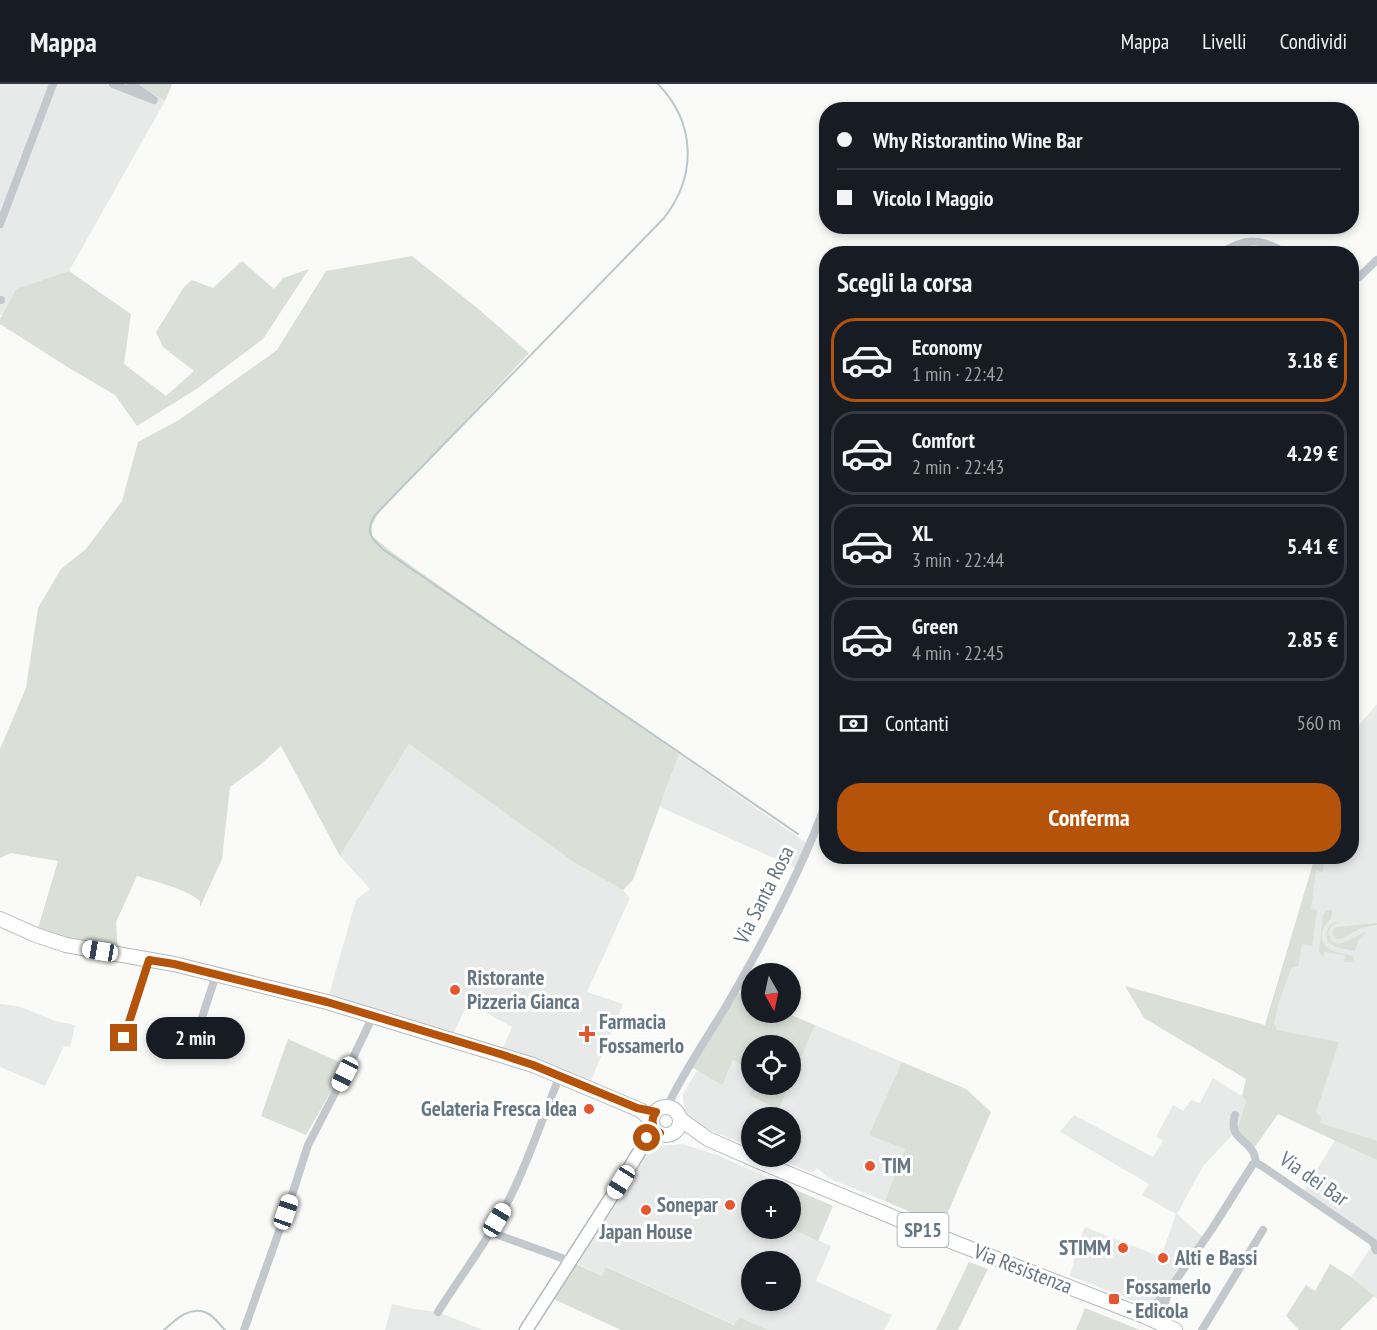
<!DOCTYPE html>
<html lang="it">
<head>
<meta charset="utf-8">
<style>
	:root { --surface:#171b24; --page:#242831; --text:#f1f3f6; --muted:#9ea1a6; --line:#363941; --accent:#b45309 }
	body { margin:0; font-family:"PT Sans Narrow",sans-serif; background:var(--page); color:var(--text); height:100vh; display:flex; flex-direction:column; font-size:22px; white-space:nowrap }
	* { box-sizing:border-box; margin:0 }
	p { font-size:20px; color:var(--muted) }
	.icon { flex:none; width:33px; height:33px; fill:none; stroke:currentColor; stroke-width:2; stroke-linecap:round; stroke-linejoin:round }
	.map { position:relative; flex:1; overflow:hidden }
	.sheet { position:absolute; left:819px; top:162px; width:540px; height:618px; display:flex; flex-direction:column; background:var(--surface); border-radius:24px; box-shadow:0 3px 9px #0003 }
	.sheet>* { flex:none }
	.hud { position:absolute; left:819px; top:18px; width:540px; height:132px; border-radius:24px; box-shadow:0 3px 9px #0003; display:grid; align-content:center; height:132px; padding:0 18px; background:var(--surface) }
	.needle { width:39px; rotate:171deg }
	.tools { position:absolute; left:741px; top:879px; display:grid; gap:12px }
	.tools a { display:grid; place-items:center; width:60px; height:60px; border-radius:50%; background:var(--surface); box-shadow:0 3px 9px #0003; font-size:30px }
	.end { position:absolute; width:27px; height:27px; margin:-14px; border:8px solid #b45309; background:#fff; box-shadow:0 0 0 3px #fff }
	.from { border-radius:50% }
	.bubble { position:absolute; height:42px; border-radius:21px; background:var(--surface); box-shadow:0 3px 9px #0003; font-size:20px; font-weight:700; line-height:42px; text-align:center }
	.car { position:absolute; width:18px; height:36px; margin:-18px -9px; border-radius:8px; box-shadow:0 0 4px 2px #0007; background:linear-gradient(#fff 24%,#345 0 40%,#fff 0 76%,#345 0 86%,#fff 0) }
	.hud b { display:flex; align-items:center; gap:21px; height:57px; font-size:22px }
	.hud b+b { border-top:2px solid var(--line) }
	.hud i { width:15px; height:15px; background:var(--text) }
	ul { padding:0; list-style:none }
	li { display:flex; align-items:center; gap:18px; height:84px; margin:0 12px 9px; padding:0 6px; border:3px solid var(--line); border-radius:24px }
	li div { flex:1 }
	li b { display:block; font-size:22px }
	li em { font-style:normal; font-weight:700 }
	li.current { border-color:var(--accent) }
	li>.icon { width:54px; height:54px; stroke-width:1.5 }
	h2 { padding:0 18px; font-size:27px; line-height:72px }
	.pay { display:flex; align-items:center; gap:15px; height:66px; padding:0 18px; font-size:22px }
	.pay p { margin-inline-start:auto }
	.cta { display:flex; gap:12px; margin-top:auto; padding:12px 18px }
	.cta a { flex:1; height:69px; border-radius:24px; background:var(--accent); color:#fff; font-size:24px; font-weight:700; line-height:69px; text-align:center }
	header { display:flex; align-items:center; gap:36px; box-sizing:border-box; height:84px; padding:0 30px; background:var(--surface); border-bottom:2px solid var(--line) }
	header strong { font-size:28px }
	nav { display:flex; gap:33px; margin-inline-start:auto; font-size:21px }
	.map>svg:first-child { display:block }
	.built { fill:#e8e9e9; fill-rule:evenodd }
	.green { fill:#dadfd7 }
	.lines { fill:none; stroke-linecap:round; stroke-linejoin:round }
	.stream { stroke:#bbc7cb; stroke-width:2 }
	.secondary-casing { stroke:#b3babf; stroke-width:15 }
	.primary-casing { stroke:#b5babe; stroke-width:16 }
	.street { stroke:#c3c8cc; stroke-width:8 }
	.secondary { stroke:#fff; stroke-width:12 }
	.primary { stroke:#fff; stroke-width:14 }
	.route { stroke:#b45309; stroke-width:8 }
	.poi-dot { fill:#e4572e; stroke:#fff; stroke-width:2 }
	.labels { text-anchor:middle; stroke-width:6; stroke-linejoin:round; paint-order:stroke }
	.shield { fill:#fff; stroke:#939fa8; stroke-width:1.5 }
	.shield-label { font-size:20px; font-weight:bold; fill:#657683 }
	.street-label { font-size:21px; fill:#657683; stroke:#fff }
	.poi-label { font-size:21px; font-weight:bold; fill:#657683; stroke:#fff; text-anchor:start }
</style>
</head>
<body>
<header>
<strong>Mappa</strong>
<nav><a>Mappa</a><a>Livelli</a><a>Condividi</a></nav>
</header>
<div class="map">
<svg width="1377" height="1246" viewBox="0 0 1377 1246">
	<rect width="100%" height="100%" fill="#fafaf8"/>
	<g class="built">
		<polygon points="0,0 137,0 165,17 69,187 16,205 2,231 0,231"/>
		<polygon points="1377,620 1377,1215 1351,1193 1375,1157 1304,1107 1335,1056 1302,1041 1265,941 1315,773 1352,772 1352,649"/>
		<polygon points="409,660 575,779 623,806 630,814 587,908 623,920 588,1004 500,970 512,943 478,924 468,919 450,956 327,918 356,816 370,805 340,772"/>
		<polygon points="679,670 809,761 798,785 660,723"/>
		<polygon points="0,920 18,922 55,937 75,941 70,963 64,962 45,1002 0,983"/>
		<polygon points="815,941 902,978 870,1051 905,1065 885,1117 842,1100 829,1094 817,1084 812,1089 774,1073 790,1072 790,1034 752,1034 751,1063 696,1040 687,1031 683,1017 683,1010 697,986 721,1000 733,976 751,986 752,1000 755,1001 749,1011 779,1026"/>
		<polygon points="1213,994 1242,1012 1246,1017 1237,1046 1203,1082 1177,1130 1205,1155 1155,1219 1147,1222 1070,1192 1078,1160 1085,1143 1161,1173 1176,1130 1142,1111 1149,1100 1060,1048 1074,1031 1153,1073 1163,1057 1156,1053 1173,1021 1183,1027 1191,1016 1200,1019"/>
		<path d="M 683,1060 L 719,1072 L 780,1099 L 778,1105 L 752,1106 L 752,1144 L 791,1144 L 831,1162 L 816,1197 L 892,1231 L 884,1246 L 768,1246 L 739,1233 L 735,1241 L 607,1183 L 602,1192 L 578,1180 L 586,1166 L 627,1104 L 648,1063 ZM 752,1178 L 790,1178 L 790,1216 L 752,1216 Z"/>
		<polygon points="392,1220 414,1225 438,1228 483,1246 385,1246"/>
	</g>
	<g class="green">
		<polygon points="137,0 171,0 172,1 165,17"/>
		<path d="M 412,172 L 476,223 L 529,269 L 378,430 L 372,441 L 372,452 L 393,469 L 679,670 L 633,796 L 623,806 L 575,779 L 409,660 L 340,772 L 281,662 L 260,681 L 230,703 L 222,775 L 200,823 L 200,817 C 185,804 155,798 137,792 L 116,838 L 118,870 L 36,851 L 58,777 L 11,769 L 0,774 L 0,665 L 26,604 L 38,524 L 61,485 L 86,465 L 122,417 L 138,358 L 179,336 L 277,266 L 326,187 Z"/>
		<polygon points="242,177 274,205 283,194 309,185 263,255 198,304 137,342 115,311 69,284 0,240 0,235 16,205 69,187 131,230 124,280 166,312 194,287 163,263 156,248 184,203 192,196 213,204"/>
		<polygon points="1315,773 1322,773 1320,780 1324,780 1323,788 1316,787 1311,825 1317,826 1312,862 1302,860 1298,883 1294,883 1291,885 1278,921 1274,940 1277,946 1281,947 1339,958 1316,1028 1321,1033 1320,1039 1377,1057 1377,1076 1278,1030 1255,1063 1237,1046 1246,1017 1242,1012 1246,995 1144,934 1125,902 1265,941"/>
		<path d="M 1327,826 L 1332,826 L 1331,835 C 1320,843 1317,861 1333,867 C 1339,870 1347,870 1353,872 L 1354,876 L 1351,878 L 1344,878 L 1345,871 L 1324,868 L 1323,874 L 1319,868 L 1323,831 Z"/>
		<path d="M 1335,838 L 1338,838 L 1331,842 L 1328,849 C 1334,872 1353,851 1367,848 C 1359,853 1357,858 1355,867 L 1335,863 L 1328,857 C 1325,849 1326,843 1335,838 Z"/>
		<polygon points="1377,839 1377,841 1361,844 1341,855 1336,855 1333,851 1333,846 1337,843"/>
		<polygon points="735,907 751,914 752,928 786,929 815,941 791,998 790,962 752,962 751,986 733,976 722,1001 690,982"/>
		<polygon points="288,955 346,981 306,1051 261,1032"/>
		<polygon points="902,978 966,1005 991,1028 942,1142 885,1117 905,1065 869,1051"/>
		<polygon points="755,1000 789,1001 779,1026 749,1011"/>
		<polygon points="780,1099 833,1122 818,1157 791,1144 790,1106 778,1105"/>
		<polygon points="570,1177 602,1192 606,1183 734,1241 739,1233 768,1246 621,1246 547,1212"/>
		<polygon points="969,1178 988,1185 958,1246 936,1246"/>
		<polygon points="1330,1180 1351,1193 1374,1212 1340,1246 1299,1246 1286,1232 1306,1201 1315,1207"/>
		<polygon points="1085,1224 1140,1246 1076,1246"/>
	</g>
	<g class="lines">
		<g class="stream">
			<path d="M 658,0 C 696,39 697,92 664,134 L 375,431 C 365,447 370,454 384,466 L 798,750"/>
			<path d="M 164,1246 C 175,1236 190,1221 207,1229 C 214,1232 220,1241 225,1246"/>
		</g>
		<defs>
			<polyline id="secondary" points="526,1246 621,1098 645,1058 649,1048 653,1042"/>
			<g id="primary">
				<polyline points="0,835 36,851 66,861 174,880 327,918 373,932 533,981 640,1026 652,1036"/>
				<circle cx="666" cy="1037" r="14"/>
				<polyline points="680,1035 708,1055 758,1077 953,1158 1144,1232 1175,1246"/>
			</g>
		</defs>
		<use href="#secondary" class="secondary-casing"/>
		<use href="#primary" class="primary-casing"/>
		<g class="street">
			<polyline points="113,0 154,16 131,0"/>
			<polyline points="0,140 53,0"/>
			<path d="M 1220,170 C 1245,153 1262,154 1287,170"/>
			<polyline points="1352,196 1359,193 1377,176"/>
			<polyline points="0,216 1,216"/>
			<polyline points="124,954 149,876"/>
			<polyline points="191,967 216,891"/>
			<path d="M 667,1023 C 683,989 705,957 725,924 C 763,859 800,790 826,719"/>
			<path d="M 1235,1031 C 1227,1059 1254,1053 1256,1079"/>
			<polyline points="490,1148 570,1177"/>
			<path d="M 438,1228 C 464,1187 495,1147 515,1103 C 532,1067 544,1029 560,992"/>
			<polyline points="1144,1232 1169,1206 1212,1145 1253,1080 1256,1079 1262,1082 1373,1158 1376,1166"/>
			<polyline points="1158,1238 1168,1210"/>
			<polyline points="244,1246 293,1108 308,1061 349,982 373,932"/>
			<polyline points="1202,1246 1263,1146"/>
		</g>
		<use href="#secondary" class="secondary"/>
		<use href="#primary" class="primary"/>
	</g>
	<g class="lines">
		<path class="route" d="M 124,954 L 149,876 L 174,880 L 327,918 L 500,970 L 533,981 L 637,1024 L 656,1028 C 650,1036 652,1044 660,1049 L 647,1054"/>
	</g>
	<g class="poi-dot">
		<circle cx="455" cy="906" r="6"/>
		<path d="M584 941h6v6h6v6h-6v6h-6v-6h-6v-6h6z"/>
		<circle cx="589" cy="1025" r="6"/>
		<circle cx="870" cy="1082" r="6"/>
		<circle cx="730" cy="1121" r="6"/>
		<circle cx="646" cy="1126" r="6"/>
		<circle cx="1123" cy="1164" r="6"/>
		<circle cx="1163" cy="1174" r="6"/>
		<rect x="1108" y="1209" width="12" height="12" rx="3"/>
	</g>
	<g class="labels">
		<rect class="shield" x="897.5" y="1129" width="51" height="34" rx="4.5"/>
		<g class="shield-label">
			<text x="923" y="1153">SP15</text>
		</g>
		<g class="street-label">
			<text transform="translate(764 811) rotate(-63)" y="7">Via Santa Rosa</text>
			<text transform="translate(1314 1095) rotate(35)" y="7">Via dei Bar</text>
			<text transform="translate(1023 1185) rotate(21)" y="7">Via Resistenza</text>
		</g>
		<g class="poi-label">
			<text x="467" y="901">Ristorante<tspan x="467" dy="24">Pizzeria Gianca</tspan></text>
			<text x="599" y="945">Farmacia<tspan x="599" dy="24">Fossamerlo</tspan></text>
			<text x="577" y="1032" text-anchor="end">Gelateria Fresca Idea</text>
			<text x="882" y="1089">TIM</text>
			<text x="718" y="1128" text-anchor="end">Sonepar</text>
			<text x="646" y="1155" text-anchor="middle">Japan House</text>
			<text x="1111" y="1171" text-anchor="end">STIMM</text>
			<text x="1175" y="1181">Alti e Bassi</text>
			<text x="1126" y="1210">Fossamerlo<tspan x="1126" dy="24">- Edicola</tspan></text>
		</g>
	</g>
</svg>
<div class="tools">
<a><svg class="needle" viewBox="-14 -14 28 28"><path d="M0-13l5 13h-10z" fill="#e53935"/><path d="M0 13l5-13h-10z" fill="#9ea1a6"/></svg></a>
<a><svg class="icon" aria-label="locate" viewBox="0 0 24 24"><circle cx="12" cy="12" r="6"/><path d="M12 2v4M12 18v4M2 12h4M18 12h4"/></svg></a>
<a><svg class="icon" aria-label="layers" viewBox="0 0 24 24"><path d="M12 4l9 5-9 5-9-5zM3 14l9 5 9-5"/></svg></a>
<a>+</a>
<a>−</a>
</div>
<i class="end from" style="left:647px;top:1054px"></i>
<i class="end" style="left:124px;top:954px"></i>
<div class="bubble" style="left:146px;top:933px;width:99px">2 min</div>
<i class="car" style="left:100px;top:867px;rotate:280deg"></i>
<i class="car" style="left:345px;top:990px;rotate:207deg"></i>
<i class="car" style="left:621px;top:1098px;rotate:212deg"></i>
<i class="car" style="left:286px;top:1128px;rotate:19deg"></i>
<i class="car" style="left:497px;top:1136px;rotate:31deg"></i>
<div class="hud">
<b><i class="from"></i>Why Ristorantino Wine Bar</b>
<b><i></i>Vicolo I Maggio</b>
</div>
<section class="sheet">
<h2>Scegli la corsa</h2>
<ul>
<li class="current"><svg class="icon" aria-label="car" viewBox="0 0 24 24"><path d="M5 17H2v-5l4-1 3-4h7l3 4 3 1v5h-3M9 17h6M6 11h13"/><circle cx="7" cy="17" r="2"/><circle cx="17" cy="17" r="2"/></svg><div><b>Economy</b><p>1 min · 22:42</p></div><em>3.18 €</em></li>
<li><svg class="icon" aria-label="car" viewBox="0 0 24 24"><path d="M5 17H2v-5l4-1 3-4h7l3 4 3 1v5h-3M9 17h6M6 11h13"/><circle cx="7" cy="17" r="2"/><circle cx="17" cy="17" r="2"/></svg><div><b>Comfort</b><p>2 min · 22:43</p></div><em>4.29 €</em></li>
<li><svg class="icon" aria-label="car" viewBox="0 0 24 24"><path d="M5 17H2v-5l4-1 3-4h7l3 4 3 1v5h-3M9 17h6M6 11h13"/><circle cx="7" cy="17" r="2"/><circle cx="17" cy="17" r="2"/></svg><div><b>XL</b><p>3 min · 22:44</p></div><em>5.41 €</em></li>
<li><svg class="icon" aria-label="car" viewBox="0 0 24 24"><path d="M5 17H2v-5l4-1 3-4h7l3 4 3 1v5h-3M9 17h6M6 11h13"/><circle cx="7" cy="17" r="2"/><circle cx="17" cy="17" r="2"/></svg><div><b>Green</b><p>4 min · 22:45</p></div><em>2.85 €</em></li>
</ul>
<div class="pay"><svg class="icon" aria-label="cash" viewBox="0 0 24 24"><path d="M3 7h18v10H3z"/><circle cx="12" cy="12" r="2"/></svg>Contanti<p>560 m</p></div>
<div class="cta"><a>Conferma</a></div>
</section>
</div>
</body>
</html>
